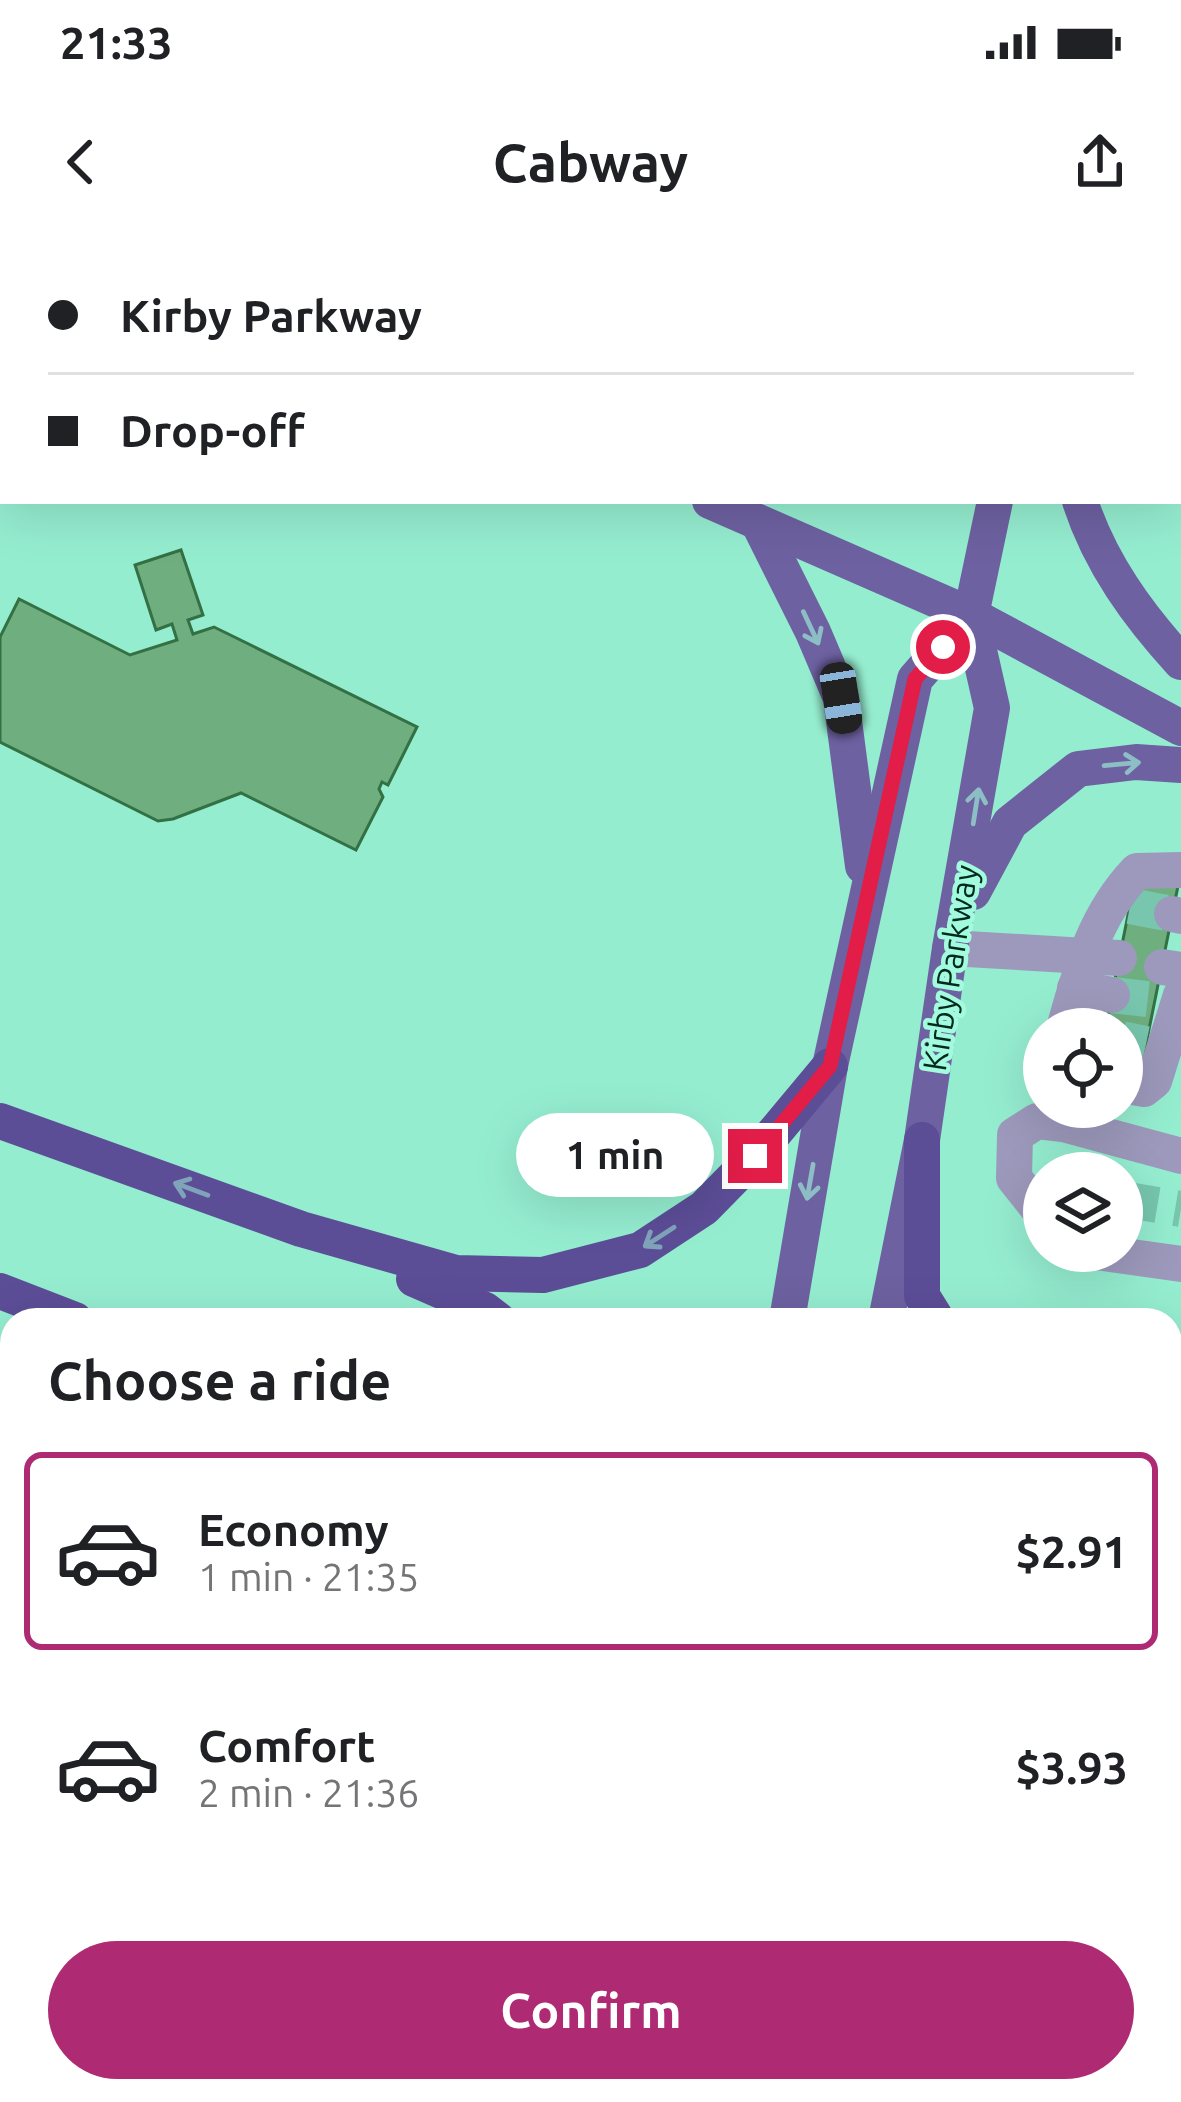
<!DOCTYPE html>
<html lang="en">
<head>
<meta charset="utf-8">
<style>
	:root { --surface:#fff; --page:#f2f2f2; --text:#202124; --muted:#757577; --line:#e0e0e0; --accent:#ae2b74 }
	body { margin:0; font-family:Ubuntu,sans-serif; background:var(--page); color:var(--text); height:100vh; display:flex; flex-direction:column; font-size:45px; white-space:nowrap }
	* { box-sizing:border-box; margin:0 }
	p { font-size:39px; color:var(--muted) }
	.icon { flex:none; width:66px; height:66px; fill:none; stroke:currentColor; stroke-width:2; stroke-linecap:round; stroke-linejoin:round }
	.map { position:relative; flex:1; overflow:hidden }
	.sheet { position:absolute; left:0px; top:1068px; width:1182px; height:795px; display:flex; flex-direction:column; background:var(--surface); border-radius:36px 36px 0 0; box-shadow:0 12px 48px #0002 }
	.sheet>* { flex:none }
	.hud { position:absolute; left:0px; top:0px; width:1182px; height:264px; box-shadow:0 12px 48px #0002; display:grid; align-content:center; height:264px; padding:0 48px; background:var(--surface) }
	.controls { position:absolute; left:1023px; top:768px; display:grid; gap:24px }
	.controls a { display:grid; place-items:center; width:120px; height:120px; border-radius:50%; background:var(--surface); box-shadow:0 12px 48px #0002; font-size:60px }
	.end { position:absolute; width:54px; height:54px; margin:-27px; border:15px solid #e11d48; background:#fff; box-shadow:0 0 0 6px #fff }
	.from { border-radius:50% }
	.bubble { position:absolute; height:84px; border-radius:42px; background:var(--surface); box-shadow:0 12px 48px #0002; font-size:39px; font-weight:600; line-height:84px; text-align:center }
	.car { position:absolute; width:36px; height:72px; margin:-36px -18px; border-radius:15px; box-shadow:0 0 9px 3px #0007; background:linear-gradient(#222 24%,#8ab4d8 0 40%,#222 0 76%,#8ab4d8 0 86%,#222 0) }
	.hud b { display:flex; align-items:center; gap:42px; height:114px; font-size:45px }
	.hud b+b { border-top:3px solid var(--line) }
	.hud i { width:30px; height:30px; background:var(--text) }
	ul { padding:0; list-style:none }
	li { display:flex; align-items:center; gap:36px; height:198px; margin:0 24px 18px; padding:0 24px; border:6px solid transparent; border-radius:18px }
	li div { flex:1 }
	li b { display:block; font-size:45px }
	li em { font-style:normal; font-weight:600 }
	li.selected { border-color:var(--accent) }
	li>.icon { width:108px; height:108px; stroke-width:1.5 }
	h2 { padding:0 48px; font-size:54px; line-height:144px }
	.cta { display:flex; gap:24px; margin-top:auto; padding:24px 48px }
	.cta a { flex:1; height:138px; border-radius:72px; background:var(--accent); color:#fff; font-size:48px; font-weight:600; line-height:138px; text-align:center }
	.status { display:flex; justify-content:space-between; align-items:center; height:84px; padding:0 60px; background:var(--surface); direction:ltr }
	.status svg { height:33px; fill:currentColor }
	header { display:flex; justify-content:space-between; align-items:center; height:156px; padding:0 48px; background:var(--surface); font-size:54px; font-weight:600 }
	.map>svg:first-child { display:block }
	.built { fill:#81e5c5 }
	.green { fill:#e6a782 }
	.building { fill:#6fae7f; stroke:#337145; stroke-width:3 }
	.lines { fill:none; stroke-linecap:round; stroke-linejoin:round }
	.minor-tunnel { stroke:#77c6ad; stroke-width:36; stroke-dasharray:36 18; stroke-linecap:butt }
	.minor { stroke:#9d99bc; stroke-width:36 }
	.major { stroke:#6d61a1; stroke-width:36 }
	.highway { stroke:#5c4d97; stroke-width:36 }
	.oneway { stroke:#8dbdc5 }
	.oneway2 { stroke:#7fa4ba }
	.route { stroke:#e11d48; stroke-width:15 }
	.labels { text-anchor:middle; stroke-width:9; stroke-linejoin:round; paint-order:stroke }
	.street-label { font-size:33px; fill:#01291f; stroke:#a2fbdd }
</style>
</head>
<body>
<div class="status"><b>21:33</b><svg viewBox="0 0 49 12"><path d="M0 12V9h3v3zM5 12V6h3v6zM10 12V3h3v9zM15 12V0h3v12zM26 1h20v11H26zM47 4h2v5h-2z"/></svg></div>
<header><svg class="icon" aria-label="back" viewBox="0 0 24 24"><path d="M15 5l-7 7 7 7"/></svg>Cabway<svg class="icon" aria-label="share" viewBox="0 0 24 24"><path d="M12 15V3M7 8l5-5 5 5M5 13v7h14v-7"/></svg></header>
<div class="map">
<svg width="1181" height="1862" viewBox="0 0 1181 1862">
	<rect width="100%" height="100%" fill="#95edd0"/>
	<polygon class="built" points="386,0 953,0 952,3"/>
	<polygon class="green" points="0,1420 12,1426 12,1851 573,1851 579,1862 0,1862"/>
	<g class="building">
		<polygon points="842,0 931,0 836,3"/>
		<polygon points="181,310 203,375 188,380 193,394 214,387 417,487 388,545 382,542 379,549 383,557 356,610 241,553 173,579 158,581 0,502 0,397 19,359 130,415 177,400 172,384 156,390 135,325"/>
		<polygon points="1136,635 1178,646 1139,839 1122,839 1122,789 1105,789"/>
	</g>
	<g class="lines">
		<g class="minor-tunnel">
			<polyline points="1130,666 1172,674"/>
			<polyline points="1112,755 1155,760"/>
			<polyline points="1122,799 1146,804"/>
			<polyline points="1122,959 1181,969"/>
		</g>
		<g class="minor">
			<polyline points="778,3 784,0"/>
			<polyline points="936,3 937,0"/>
			<polyline points="1172,674 1181,676"/>
			<polyline points="950,708 1119,718"/>
			<polyline points="1162,727 1181,730"/>
			<polyline points="1075,748 1112,755"/>
			<path d="M 1064,789 C 1080,731 1094,676 1137,631 L 1181,630"/>
			<polyline points="1122,845 1144,849 1154,841 1181,755"/>
			<polyline points="1044,976 1014,938 1015,895 1037,881 1063,884 1181,916"/>
			<polyline points="1089,1011 1181,1024"/>
		</g>
		<g class="major">
			<polyline points="189,0 195,3"/>
			<polyline points="1050,3 1051,0"/>
			<polyline points="710,261 971,375 1181,488"/>
			<path d="M 1080,261 C 1100,323 1138,375 1181,422"/>
			<polyline points="759,284 813,392 841,458 863,626"/>
			<polyline points="973,652 1010,583 1078,529 1136,522 1181,525"/>
			<polyline points="787,1080 830,826 915,439 971,375"/>
			<polyline points="886,1080 922,900 950,708 992,468 971,375 995,261"/>
			<polyline points="693,1851 694,1862"/>
			<polyline points="793,1851 793,1862"/>
		</g>
		<g class="highway">
			<polyline points="0,881 301,989 456,1033 543,1035 640,1010 704,968 755,916 830,826"/>
			<polyline points="922,900 922,1056 937,1080"/>
			<polyline points="414,1039 485,1070 498,1080"/>
			<polyline points="0,1051 75,1080"/>
			<polyline points="0,1153 12,1158"/>
			<polyline points="0,1325 12,1330"/>
			<polyline points="1170,1332 1181,1341"/>
			<polyline points="1170,1577 1181,1583"/>
			<polyline points="1170,1678 1181,1684"/>
			<polyline points="1088,1851 1107,1862"/>
			<polyline points="871,1862 885,1851"/>
		</g>
	</g>
	<defs><path id="oneway-shaft" d="M-6 0H5M1.5-3L5.5 0L1.5 3" fill="none" stroke-width="1.6" stroke-linecap="round" stroke-linejoin="round" transform="scale(3)"/></defs>
	<g class="oneway">
		<use href="#oneway-shaft" transform="translate(811 388) rotate(65)"/>
		<use href="#oneway-shaft" transform="translate(1122 524) rotate(-5)"/>
		<use href="#oneway-shaft" transform="translate(976 566) rotate(-81)"/>
		<use href="#oneway-shaft" transform="translate(810 942) rotate(100)"/>
	</g>
	<g class="oneway2">
		<use href="#oneway-shaft" transform="translate(191 949) rotate(-160)"/>
		<use href="#oneway-shaft" transform="translate(659 997) rotate(147)"/>
	</g>
	<g class="lines">
		<polyline class="route" points="755,916 830,826 915,439 943,407"/>
	</g>
	<g class="labels">
		<g class="street-label">
			<text transform="translate(950 728) rotate(-81)" y="12">Kirby Parkway</text>
		</g>
	</g>
</svg>
<div class="controls">
<a><svg class="icon" aria-label="locate" viewBox="0 0 24 24"><circle cx="12" cy="12" r="6"/><path d="M12 2v4M12 18v4M2 12h4M18 12h4"/></svg></a>
<a><svg class="icon" aria-label="layers" viewBox="0 0 24 24"><path d="M12 4l9 5-9 5-9-5zM3 14l9 5 9-5"/></svg></a>
</div>
<i class="end from" style="left:943px;top:407px"></i>
<i class="end" style="left:755px;top:916px"></i>
<div class="bubble" style="left:516px;top:873px;width:198px">1 min</div>
<i class="car" style="left:841px;top:458px;rotate:171deg"></i>
<div class="hud">
<b><i class="from"></i>Kirby Parkway</b>
<b><i></i>Drop-off</b>
</div>
<section class="sheet">
<h2>Choose a ride</h2>
<ul>
<li class="selected"><svg class="icon" aria-label="car" viewBox="0 0 24 24"><path d="M5 17H2v-5l4-1 3-4h7l3 4 3 1v5h-3M9 17h6M6 11h13"/><circle cx="7" cy="17" r="2"/><circle cx="17" cy="17" r="2"/></svg><div><b>Economy</b><p>1 min · 21:35</p></div><em>$2.91</em></li>
<li><svg class="icon" aria-label="car" viewBox="0 0 24 24"><path d="M5 17H2v-5l4-1 3-4h7l3 4 3 1v5h-3M9 17h6M6 11h13"/><circle cx="7" cy="17" r="2"/><circle cx="17" cy="17" r="2"/></svg><div><b>Comfort</b><p>2 min · 21:36</p></div><em>$3.93</em></li>
</ul>
<div class="cta"><a>Confirm</a></div>
</section>
</div>
</body>
</html>
